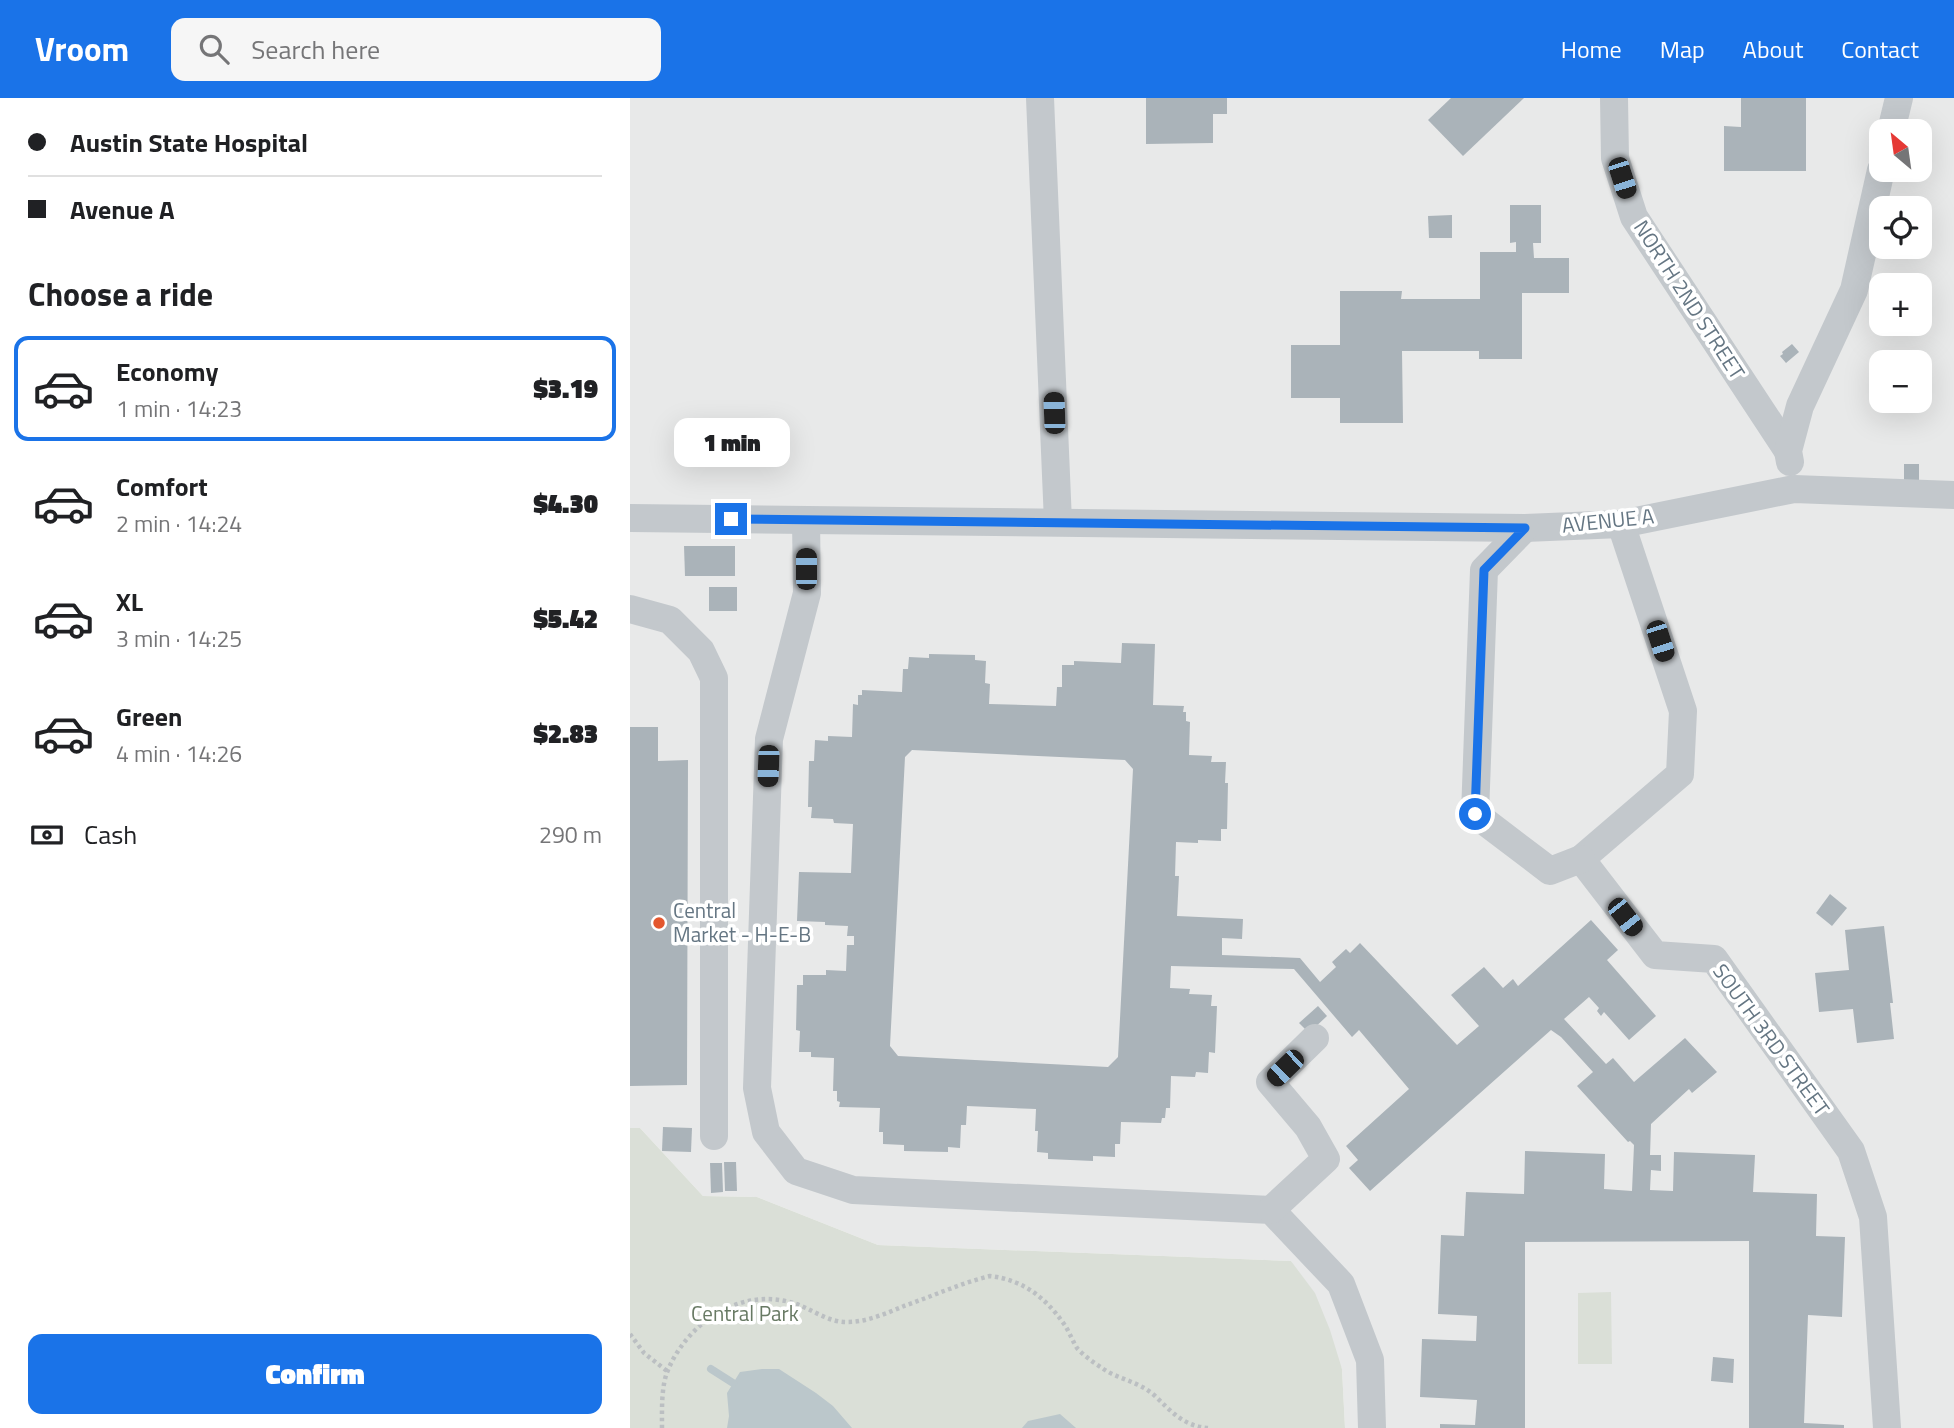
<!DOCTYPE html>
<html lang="en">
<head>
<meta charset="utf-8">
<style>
	:root { --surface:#fff; --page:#f6f6f6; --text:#202124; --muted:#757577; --line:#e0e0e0; --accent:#1a73e8 }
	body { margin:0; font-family:"Titillium Web",sans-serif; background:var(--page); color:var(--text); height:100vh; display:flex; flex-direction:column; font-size:26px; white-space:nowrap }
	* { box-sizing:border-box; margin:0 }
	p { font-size:23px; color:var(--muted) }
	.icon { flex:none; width:38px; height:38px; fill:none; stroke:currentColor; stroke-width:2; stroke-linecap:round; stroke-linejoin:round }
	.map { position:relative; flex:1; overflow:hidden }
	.panel { display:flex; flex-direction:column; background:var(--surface); width:630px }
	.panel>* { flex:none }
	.banner { display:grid; align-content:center; height:154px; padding:0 28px; background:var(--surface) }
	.needle { width:46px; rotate:331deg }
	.fabs { position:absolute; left:1239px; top:21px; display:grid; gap:14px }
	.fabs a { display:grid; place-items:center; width:63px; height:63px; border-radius:14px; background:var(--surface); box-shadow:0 7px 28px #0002; font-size:35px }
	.end { position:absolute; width:32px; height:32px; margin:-16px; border:9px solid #1a73e8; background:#fff; box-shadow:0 0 0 4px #fff }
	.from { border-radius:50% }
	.bubble { position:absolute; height:49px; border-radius:14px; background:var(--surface); box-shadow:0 7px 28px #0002; font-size:23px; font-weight:800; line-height:49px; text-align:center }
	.car { position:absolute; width:21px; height:42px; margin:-21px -10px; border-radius:9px; box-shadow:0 0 5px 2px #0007; background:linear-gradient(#222 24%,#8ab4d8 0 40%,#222 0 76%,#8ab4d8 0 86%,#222 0) }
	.banner b { display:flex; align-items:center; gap:24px; height:66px; font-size:26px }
	.banner b+b { border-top:2px solid var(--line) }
	.banner i { width:18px; height:18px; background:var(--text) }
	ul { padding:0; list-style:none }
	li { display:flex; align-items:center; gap:21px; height:105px; margin:0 14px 10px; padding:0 14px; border:4px solid transparent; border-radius:14px }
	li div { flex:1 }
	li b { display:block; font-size:26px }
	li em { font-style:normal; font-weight:800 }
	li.active { border-color:var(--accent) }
	li>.icon { width:63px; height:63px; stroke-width:1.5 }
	h2 { padding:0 28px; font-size:32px; line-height:84px }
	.pay { display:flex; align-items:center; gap:18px; height:77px; padding:0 28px; font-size:26px }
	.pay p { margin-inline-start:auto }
	.cta { display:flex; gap:14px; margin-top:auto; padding:14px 28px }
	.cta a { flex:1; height:80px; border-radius:14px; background:var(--accent); color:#fff; font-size:28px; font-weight:800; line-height:80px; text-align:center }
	header { display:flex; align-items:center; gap:42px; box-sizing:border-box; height:98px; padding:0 35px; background:var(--accent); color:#fff }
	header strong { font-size:33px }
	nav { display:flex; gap:38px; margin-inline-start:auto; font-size:24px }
	.search { width:490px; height:63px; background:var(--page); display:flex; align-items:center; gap:18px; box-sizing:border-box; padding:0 24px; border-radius:14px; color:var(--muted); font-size:26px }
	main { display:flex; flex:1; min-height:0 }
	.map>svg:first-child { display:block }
	.built { fill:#e8e9e9; fill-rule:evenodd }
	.green { fill:#dadfd7 }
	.water { fill:#bbc7cb }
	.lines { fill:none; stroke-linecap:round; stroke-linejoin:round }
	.stream { stroke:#bbc7cb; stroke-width:8 }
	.building { fill:#aab3b9; fill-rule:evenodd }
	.path { stroke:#bbbfc2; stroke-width:4.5; stroke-dasharray:3.5 3.5; stroke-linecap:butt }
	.minor { stroke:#c3c8cc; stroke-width:28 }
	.route { stroke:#1a73e8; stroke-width:9 }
	.poi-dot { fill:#e4572e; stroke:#fff; stroke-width:2.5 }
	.labels { text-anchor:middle; stroke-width:7; stroke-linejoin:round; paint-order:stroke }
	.street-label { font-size:21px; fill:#657683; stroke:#fff }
	.poi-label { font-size:21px; fill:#657683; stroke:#fff; text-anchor:start }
	.park-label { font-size:21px; fill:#687a64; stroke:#fff }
</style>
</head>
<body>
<header>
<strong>Vroom</strong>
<div class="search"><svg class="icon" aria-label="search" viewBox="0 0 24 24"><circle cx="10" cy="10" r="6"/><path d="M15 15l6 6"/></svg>Search here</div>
<nav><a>Home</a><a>Map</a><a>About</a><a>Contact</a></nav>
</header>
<main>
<section class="panel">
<div class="banner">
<b><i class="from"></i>Austin State Hospital</b>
<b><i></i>Avenue A</b>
</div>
<h2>Choose a ride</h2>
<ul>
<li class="active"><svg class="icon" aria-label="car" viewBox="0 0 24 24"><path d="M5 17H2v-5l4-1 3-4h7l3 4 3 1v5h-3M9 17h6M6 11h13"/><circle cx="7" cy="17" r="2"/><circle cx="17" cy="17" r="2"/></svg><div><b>Economy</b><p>1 min · 14:23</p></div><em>$3.19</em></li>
<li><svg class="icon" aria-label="car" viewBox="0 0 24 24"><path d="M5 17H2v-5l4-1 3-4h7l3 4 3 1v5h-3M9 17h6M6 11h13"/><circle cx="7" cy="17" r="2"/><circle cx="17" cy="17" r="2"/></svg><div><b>Comfort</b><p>2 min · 14:24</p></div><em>$4.30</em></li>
<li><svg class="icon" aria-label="car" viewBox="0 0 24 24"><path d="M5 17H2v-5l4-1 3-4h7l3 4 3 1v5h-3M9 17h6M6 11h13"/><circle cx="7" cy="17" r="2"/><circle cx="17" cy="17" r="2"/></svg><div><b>XL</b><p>3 min · 14:25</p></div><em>$5.42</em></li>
<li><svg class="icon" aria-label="car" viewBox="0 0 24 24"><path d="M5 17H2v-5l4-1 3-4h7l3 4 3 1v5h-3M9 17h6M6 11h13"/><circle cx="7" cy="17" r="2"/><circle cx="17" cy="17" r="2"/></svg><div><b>Green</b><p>4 min · 14:26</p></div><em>$2.83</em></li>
</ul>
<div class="pay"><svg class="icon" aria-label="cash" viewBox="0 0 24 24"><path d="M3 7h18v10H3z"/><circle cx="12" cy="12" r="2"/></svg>Cash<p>290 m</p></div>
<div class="cta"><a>Confirm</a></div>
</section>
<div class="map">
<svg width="1324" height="1330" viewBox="0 0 1324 1330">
	<rect width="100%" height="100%" fill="#fafaf8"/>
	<path class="built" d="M 0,0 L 1324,0 L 1324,1330 L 715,1330 L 712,1271 L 661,1163 L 248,1147 L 127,1099 L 73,1098 L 10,1030 L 0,1030 ZM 1251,33 L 1290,33 L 1290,72 L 1251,72 ZM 1251,110 L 1290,110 L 1290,149 L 1251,149 ZM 1251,187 L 1290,187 L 1290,226 L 1251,226 ZM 1251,264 L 1290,264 L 1290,303 L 1251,303 Z"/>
	<g class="green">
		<polygon points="0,1030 10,1030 73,1098 127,1099 248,1147 661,1163 685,1195 700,1232 712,1271 715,1330 0,1330"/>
		<polygon points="981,1194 982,1266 948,1266 948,1195"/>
	</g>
	<g class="water">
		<polygon points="132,1271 149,1271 186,1295 203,1308 222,1330 97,1330 99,1318 97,1295 110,1274"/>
		<polygon points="430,1316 446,1330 392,1330 398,1323"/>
	</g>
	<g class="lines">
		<polyline class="stream" points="81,1271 103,1285"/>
	</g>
	<g class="building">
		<polygon points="516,0 597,0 597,16 583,16 583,45 516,46"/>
		<polygon points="821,0 894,0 833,58 798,22"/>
		<polygon points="1111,0 1176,0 1176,73 1094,73 1094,28 1111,29"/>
		<polygon points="880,107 911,107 911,145 903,145 904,160 939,160 939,195 892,195 892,261 849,261 849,253 772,253 773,325 710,325 710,300 661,300 661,247 710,247 710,193 772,193 771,201 850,201 850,154 886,154 886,144 880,145"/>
		<polygon points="822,117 822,140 799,140 798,118"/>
		<polygon points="1162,246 1169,254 1156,265 1150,258 1153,256 1152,254"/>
		<rect x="1274" y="366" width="15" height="17"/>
		<polygon points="54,448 105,448 105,478 55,478"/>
		<rect x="79" y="489" width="28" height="24"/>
		<path d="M 492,545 L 525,546 L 523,607 L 554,608 L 553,614 L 556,614 L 556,623 L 560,624 L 559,657 L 582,658 L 581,664 L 596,664 L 595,685 L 598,685 L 597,731 L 591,731 L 591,743 L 568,742 L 568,745 L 546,744 L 545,778 L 549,778 L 547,818 L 613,821 L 612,841 L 592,840 L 592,857 L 670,860 L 690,884 L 706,869 L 702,864 L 716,851 L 720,855 L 730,845 L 827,947 L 849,928 L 821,897 L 854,869 L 873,890 L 883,881 L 888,888 L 961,822 L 988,852 L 977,862 L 1026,918 L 999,942 L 974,914 L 971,918 L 967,913 L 969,910 L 959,899 L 934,921 L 976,966 L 983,960 L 1004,984 L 1055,940 L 1087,974 L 1062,995 L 1059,991 L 1021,1026 L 1020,1057 L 1031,1057 L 1031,1073 L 1021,1072 L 1020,1092 L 1043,1093 L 1044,1054 L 1125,1057 L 1123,1094 L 1187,1096 L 1186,1138 L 1215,1139 L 1212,1219 L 1178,1217 L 1174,1325 L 1214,1327 L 1214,1330 L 1119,1330 L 1119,1143 L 895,1144 L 895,1330 L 810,1330 L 810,1326 L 845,1327 L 847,1302 L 790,1299 L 792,1241 L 846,1243 L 847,1218 L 808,1216 L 811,1137 L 834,1138 L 836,1094 L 894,1096 L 895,1053 L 975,1056 L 974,1091 L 1002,1093 L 1004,1047 L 1000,1043 L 998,1044 L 947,988 L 963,974 L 931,939 L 921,932 L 740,1093 L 719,1070 L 728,1062 L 716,1048 L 779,991 L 729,932 L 722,939 L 664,871 L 541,868 L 540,890 L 560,891 L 559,896 L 582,897 L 581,908 L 587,908 L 585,955 L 579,954 L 578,975 L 566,974 L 565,979 L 541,978 L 540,1010 L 536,1010 L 535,1020 L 532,1020 L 531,1025 L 491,1024 L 490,1046 L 485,1046 L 485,1059 L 463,1058 L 463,1063 L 418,1061 L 418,1055 L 407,1054 L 408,1033 L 405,1033 L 406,1011 L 337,1008 L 336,1027 L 331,1027 L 330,1050 L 318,1049 L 318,1054 L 274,1053 L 274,1047 L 253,1046 L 253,1034 L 249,1034 L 250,1010 L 209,1009 L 210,1004 L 207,1003 L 207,993 L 203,993 L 204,960 L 181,959 L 181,954 L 169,954 L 170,933 L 166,932 L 167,887 L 173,887 L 173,877 L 196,877 L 196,872 L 216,873 L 217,847 L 224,847 L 224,838 L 217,838 L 218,828 L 195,827 L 195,824 L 167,823 L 169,774 L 221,775 L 223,726 L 204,725 L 203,721 L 181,720 L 182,709 L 178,709 L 179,663 L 184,663 L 185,642 L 198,643 L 198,638 L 222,639 L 223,606 L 228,607 L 228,597 L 232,597 L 232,592 L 272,594 L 273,571 L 278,571 L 279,559 L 299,560 L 299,556 L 345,557 L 345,562 L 356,563 L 355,585 L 360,586 L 359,606 L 426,608 L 427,589 L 432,589 L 432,567 L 444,567 L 444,563 L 491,565 ZM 282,652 L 495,662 L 503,671 L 488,959 L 478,969 L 268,958 L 260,948 L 275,659 Z"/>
		<polygon points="0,629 28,629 28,663 58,662 57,987 0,988"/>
		<polygon points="1200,796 1217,810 1202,828 1186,815"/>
		<polygon points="1254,828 1263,905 1260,905 1264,941 1227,945 1223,911 1189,914 1185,875 1219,872 1215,832"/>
		<polygon points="688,908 697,918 679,935 669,925"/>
		<polygon points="33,1029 62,1030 61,1054 32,1053"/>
		<polygon points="94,1064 106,1064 107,1093 95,1093"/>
		<polygon points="80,1065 92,1065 93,1094 81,1095"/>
		<polygon points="1083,1259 1104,1261 1103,1285 1081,1283"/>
	</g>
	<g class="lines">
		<g class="path">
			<polyline points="0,1236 14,1255 37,1273"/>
			<path d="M 32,1330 C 32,1312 31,1288 38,1272 C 58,1224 111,1189 163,1205 C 181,1210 198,1225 218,1224 C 237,1224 257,1215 274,1208 C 303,1198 331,1185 360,1178 C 393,1182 415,1199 434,1226 C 439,1233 442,1242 447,1250 C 453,1257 464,1265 472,1270 C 487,1281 508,1283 524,1297 C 541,1313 553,1328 578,1330"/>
		</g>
		<g class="minor">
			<polyline points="410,0 428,424"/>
			<polyline points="984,0 985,60 1004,119 1158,353"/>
			<polyline points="1261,33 1269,0"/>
			<polyline points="1160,364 1158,353 1170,308 1224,192 1251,72"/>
			<polyline points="0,420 895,430 991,426 1164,391 1324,397"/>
			<polyline points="176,422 177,495 139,641 127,990 136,1034 166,1073 223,1092 641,1112 711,1186 740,1262 742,1330"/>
			<polyline points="991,426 1053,613 1050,676 951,761 1025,857 1084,861 1221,1053 1243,1119 1257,1330"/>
			<polyline points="895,430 854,472 845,716 920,773 951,761"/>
			<polyline points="0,511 40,522 71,553 84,580 84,1038"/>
			<polyline points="641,1112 696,1061 678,1029 640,984 685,940"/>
		</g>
	</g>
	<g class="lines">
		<polyline class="route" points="101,421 895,430 854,472 845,716"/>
	</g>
	<circle class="poi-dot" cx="29" cy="825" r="7"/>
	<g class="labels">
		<g class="street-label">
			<text transform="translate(1059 202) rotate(57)" y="7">NORTH 2ND STREET</text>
			<text transform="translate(978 423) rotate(-6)" y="7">AVENUE A</text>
			<text transform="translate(1141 942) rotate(54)" y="7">SOUTH 3RD STREET</text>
		</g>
		<g class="poi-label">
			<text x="43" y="820">Central<tspan x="43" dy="24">Market - H-E-B</tspan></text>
		</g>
		<g class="park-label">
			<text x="115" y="1223">Central Park</text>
		</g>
	</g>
</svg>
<div class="fabs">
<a><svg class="needle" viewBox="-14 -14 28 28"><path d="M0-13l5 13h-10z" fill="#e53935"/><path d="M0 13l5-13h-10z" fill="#757577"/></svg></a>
<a><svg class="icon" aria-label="locate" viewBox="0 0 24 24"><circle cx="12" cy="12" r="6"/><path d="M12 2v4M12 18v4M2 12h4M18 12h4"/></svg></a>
<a>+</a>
<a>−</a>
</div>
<i class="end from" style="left:845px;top:716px"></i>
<i class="end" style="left:101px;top:421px"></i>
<div class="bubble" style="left:44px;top:320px;width:116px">1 min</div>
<i class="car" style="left:992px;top:80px;rotate:162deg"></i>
<i class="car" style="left:424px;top:315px;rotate:358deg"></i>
<i class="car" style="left:176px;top:471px;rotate:0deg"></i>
<i class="car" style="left:1030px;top:543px;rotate:162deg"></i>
<i class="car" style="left:138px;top:668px;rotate:182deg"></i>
<i class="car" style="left:995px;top:819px;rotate:142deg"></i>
<i class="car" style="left:655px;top:970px;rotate:226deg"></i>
</div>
</main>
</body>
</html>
